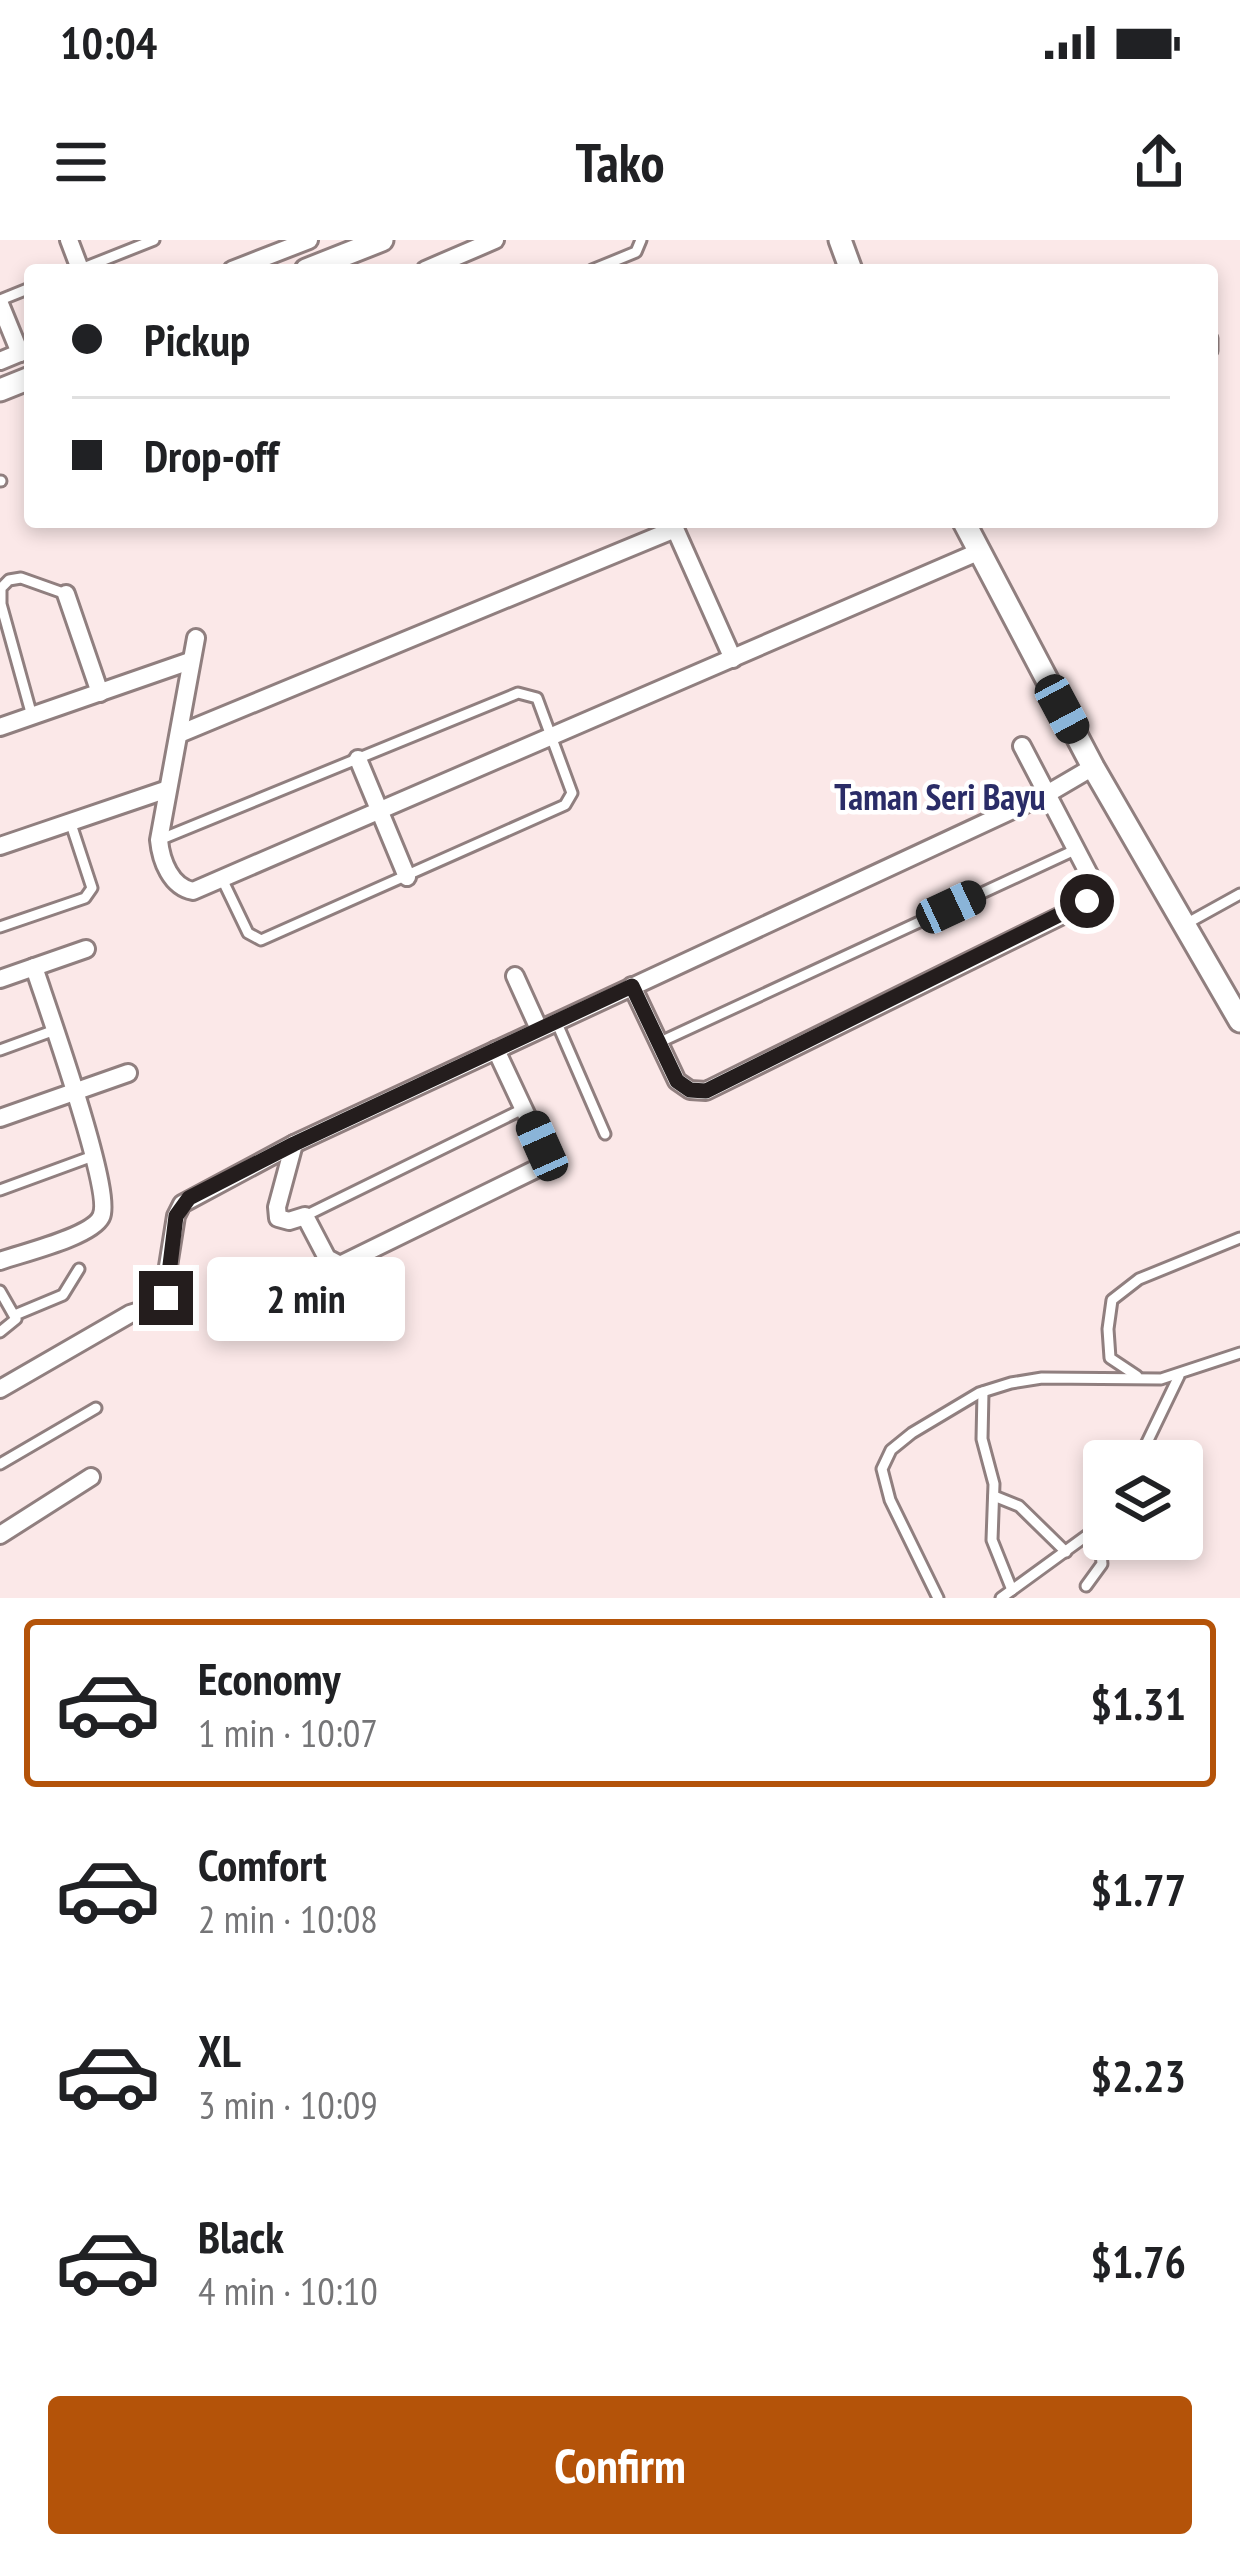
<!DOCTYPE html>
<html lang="en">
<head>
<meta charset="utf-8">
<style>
	:root { --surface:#fff; --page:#f6f6f6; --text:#202124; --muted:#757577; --line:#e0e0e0; --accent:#b45309 }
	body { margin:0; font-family:"PT Sans Narrow",sans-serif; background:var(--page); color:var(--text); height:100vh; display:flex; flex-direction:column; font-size:45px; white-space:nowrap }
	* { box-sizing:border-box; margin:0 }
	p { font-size:39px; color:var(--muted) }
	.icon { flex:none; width:66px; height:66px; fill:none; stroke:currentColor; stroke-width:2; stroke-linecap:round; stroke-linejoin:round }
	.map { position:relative; height:1358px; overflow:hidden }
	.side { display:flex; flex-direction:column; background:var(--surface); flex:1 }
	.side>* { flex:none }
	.banner { position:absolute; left:24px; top:24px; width:1194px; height:264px; border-radius:12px; box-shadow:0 6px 18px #0003; display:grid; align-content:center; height:264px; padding:0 48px; background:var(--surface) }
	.controls { position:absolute; left:1083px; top:1200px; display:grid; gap:24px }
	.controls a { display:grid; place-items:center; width:120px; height:120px; border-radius:12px; background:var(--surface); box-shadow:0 6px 18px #0003; font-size:60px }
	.end { position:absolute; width:54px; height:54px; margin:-27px; border:15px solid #241d1d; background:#fff; box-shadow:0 0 0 6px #fff }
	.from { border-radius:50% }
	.bubble { position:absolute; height:84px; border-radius:12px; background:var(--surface); box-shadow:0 6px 18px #0003; font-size:39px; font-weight:600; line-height:84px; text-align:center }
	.car { position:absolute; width:36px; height:72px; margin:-36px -18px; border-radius:15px; box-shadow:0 0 9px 3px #0007; background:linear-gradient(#222 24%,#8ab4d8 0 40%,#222 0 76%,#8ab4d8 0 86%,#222 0) }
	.banner b { display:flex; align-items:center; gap:42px; height:114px; font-size:45px }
	.banner b+b { border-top:3px solid var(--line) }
	.banner i { width:30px; height:30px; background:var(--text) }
	ul { padding:21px 0 0; list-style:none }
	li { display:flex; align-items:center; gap:36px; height:168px; margin:0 24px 18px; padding:0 24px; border:6px solid transparent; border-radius:12px }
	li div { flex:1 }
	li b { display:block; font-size:45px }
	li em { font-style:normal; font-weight:600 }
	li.active { border-color:var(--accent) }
	li>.icon { width:108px; height:108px; stroke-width:1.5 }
	.primary-button { display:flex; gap:24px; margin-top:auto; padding:24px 48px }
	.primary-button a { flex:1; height:138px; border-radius:12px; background:var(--accent); color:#fff; font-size:48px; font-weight:600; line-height:138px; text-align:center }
	.status { display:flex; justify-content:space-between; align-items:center; height:84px; padding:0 60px; background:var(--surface); direction:ltr }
	.status svg { height:33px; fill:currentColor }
	header { display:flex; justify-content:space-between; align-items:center; height:156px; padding:0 48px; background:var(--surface); font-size:54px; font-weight:600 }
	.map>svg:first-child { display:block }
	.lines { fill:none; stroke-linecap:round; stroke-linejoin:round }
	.service-casing { stroke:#907f7f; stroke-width:15 }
	.minor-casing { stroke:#907f7f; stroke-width:22 }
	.tertiary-casing { stroke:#907f7f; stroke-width:27 }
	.service { stroke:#fff; stroke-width:9 }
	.minor { stroke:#fff; stroke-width:16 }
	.tertiary { stroke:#fff; stroke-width:21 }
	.route { stroke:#241d1d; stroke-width:15 }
	.labels { text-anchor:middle; stroke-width:9; stroke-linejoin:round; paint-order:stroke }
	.neighbourhood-label { font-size:36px; font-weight:bold; fill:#2a2c67; stroke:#fff }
</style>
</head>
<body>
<div class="status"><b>10:04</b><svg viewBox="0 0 49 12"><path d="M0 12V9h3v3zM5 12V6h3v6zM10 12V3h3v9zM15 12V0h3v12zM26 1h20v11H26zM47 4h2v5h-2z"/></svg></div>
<header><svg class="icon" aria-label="menu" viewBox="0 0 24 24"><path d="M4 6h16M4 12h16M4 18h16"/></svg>Tako<svg class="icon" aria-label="share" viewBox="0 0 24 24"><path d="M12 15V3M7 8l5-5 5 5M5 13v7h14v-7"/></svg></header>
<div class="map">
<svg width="1240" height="1358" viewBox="0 0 1240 1358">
	<rect width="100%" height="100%" fill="#fbe8e8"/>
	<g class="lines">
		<defs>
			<g id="service">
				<polyline points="81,29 154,0"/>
				<polyline points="592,30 636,12 641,0"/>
				<polyline points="0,60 30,48"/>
				<polyline points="1212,98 1212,111"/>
				<polyline points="0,241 1,241"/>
				<polyline points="32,476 1,364 1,348 9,340 21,338 66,354"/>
				<polyline points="159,600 518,453 537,458 572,553 565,565 261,700 248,693 223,641"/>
				<polyline points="1184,685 1240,654"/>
				<polyline points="0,687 85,658 92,648 70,581"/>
				<polyline points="556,781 605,894"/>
				<polyline points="658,803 1077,609"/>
				<polyline points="0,810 55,790"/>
				<polyline points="0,950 93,916"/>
				<polyline points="305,976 525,868"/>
				<polyline points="0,1051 16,1079 0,1092"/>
				<polyline points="15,1075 63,1055 79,1029"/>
				<polyline points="1137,1136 1110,1118 1108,1089 1112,1060 1139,1039 1240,998"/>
				<polyline points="983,1152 982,1199 994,1244 992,1300 1012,1350"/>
				<polyline points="1138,1221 1179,1136"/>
				<polyline points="0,1224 96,1168"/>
				<polyline points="994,1256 1019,1266 1066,1312"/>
				<polyline points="1086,1346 1102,1324 1101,1312 1090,1296"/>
				<polyline points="938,1358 890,1260 882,1229 891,1210 912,1193 979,1153 1011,1143 1042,1138 1161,1139 1240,1113"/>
				<polyline points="1001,1358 1104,1283"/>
			</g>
			<g id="minor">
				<polyline points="69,0 80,29"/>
				<polyline points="232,30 309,0"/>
				<polyline points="425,30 495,0"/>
				<polyline points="0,64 20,113"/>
				<polyline points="0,121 29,109"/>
				<polyline points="672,282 733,419"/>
				<polyline points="66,354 100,453"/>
				<path d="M 196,398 L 159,600 C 161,621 171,647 193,651 L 978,312"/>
				<polyline points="0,487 190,421"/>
				<polyline points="179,494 675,289"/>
				<polyline points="358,519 407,637"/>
				<polyline points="0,606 165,550"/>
				<polyline points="515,736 539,789"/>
				<polyline points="0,739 86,709"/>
				<polyline points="632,746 677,841 690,850 706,851 1079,667 1087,661 1092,640 1022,506"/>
				<polyline points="0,878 128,833"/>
				<polyline points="294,904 277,967 278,978 289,981 305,976 327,1018 340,1025 536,929 541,923 541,906 496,810"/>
				<path d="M 0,1021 C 22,1013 91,997 101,977 C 114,953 46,764 34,727"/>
				<polyline points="0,1149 130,1074 162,1064 176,976 182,964 294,904 1047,554 1093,527"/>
				<polyline points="0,1295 91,1237"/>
			</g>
			<g id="tertiary">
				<polyline points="840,0 851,30"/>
				<polyline points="306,30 382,0"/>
				<polyline points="0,150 30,138"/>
				<polyline points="964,282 1093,527 1240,781"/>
			</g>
		</defs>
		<use href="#service" class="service-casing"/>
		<use href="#minor" class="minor-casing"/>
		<use href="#tertiary" class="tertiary-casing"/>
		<use href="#service" class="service"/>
		<use href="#minor" class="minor"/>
		<use href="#tertiary" class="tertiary"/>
	</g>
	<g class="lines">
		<polyline class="route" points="166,1058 176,976 189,958 294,904 632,746 677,841 690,850 706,851 1087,661"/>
	</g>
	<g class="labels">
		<g class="neighbourhood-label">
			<text x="940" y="570">Taman Seri Bayu</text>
		</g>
	</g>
</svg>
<div class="controls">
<a><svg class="icon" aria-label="layers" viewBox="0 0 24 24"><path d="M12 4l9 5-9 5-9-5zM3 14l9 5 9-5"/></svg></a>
</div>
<i class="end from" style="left:1087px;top:661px"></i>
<i class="end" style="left:166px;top:1058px"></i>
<div class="bubble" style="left:207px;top:1017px;width:198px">2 min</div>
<i class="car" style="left:1062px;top:469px;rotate:152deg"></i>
<i class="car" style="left:951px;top:667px;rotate:65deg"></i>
<i class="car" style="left:542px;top:906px;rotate:336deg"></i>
<div class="banner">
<b><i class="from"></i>Pickup</b>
<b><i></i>Drop-off</b>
</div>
</div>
<section class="side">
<ul>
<li class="active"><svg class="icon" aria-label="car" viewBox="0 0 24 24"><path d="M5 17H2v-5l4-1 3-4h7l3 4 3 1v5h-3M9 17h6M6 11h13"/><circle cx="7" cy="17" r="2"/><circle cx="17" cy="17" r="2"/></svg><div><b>Economy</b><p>1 min · 10:07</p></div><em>$1.31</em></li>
<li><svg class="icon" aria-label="car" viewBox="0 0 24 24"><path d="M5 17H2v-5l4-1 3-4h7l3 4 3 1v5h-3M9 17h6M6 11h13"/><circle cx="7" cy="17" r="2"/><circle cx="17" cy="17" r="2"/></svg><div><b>Comfort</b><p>2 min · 10:08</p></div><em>$1.77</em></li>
<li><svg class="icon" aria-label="car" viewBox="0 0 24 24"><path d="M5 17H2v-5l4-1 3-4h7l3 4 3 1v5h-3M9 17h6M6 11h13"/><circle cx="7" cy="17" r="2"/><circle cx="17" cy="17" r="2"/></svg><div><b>XL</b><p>3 min · 10:09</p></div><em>$2.23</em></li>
<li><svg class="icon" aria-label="car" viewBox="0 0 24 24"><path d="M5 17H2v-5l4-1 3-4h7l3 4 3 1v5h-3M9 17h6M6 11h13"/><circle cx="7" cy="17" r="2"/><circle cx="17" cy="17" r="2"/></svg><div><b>Black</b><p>4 min · 10:10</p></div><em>$1.76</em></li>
</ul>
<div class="primary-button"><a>Confirm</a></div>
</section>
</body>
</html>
